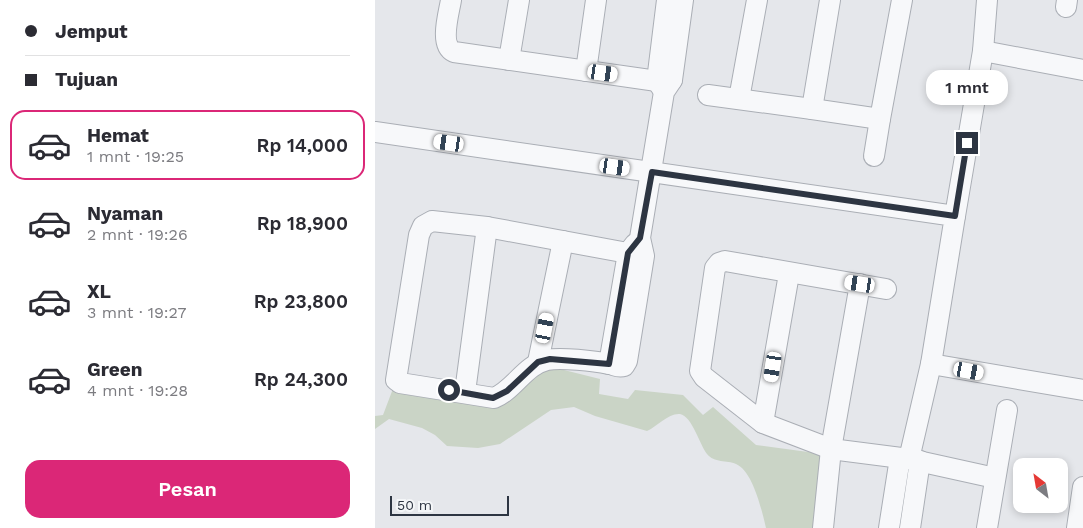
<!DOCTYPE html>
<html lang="id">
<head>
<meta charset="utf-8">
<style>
	:root { --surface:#fff; --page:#f2f2f3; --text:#2b2b33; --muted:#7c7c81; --line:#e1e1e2; --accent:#db2777 }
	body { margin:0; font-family:"Work Sans",sans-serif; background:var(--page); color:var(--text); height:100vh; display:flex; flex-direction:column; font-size:19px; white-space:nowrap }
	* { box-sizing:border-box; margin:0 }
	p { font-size:16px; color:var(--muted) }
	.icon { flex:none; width:28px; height:28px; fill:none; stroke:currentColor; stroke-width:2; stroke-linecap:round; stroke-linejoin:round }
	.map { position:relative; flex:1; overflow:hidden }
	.details { display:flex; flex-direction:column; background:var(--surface); width:375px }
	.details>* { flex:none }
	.hud { display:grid; align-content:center; height:110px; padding:0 25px; background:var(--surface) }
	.needle { width:32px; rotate:329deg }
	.fabs { position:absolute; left:638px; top:458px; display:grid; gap:10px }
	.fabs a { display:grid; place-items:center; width:55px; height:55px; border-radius:10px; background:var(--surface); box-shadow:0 2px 8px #0003; font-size:25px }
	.scale { position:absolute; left:15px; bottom:12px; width:119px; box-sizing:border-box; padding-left:5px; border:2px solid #2d3542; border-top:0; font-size:14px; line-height:18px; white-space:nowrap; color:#2d3542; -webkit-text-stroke:4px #f4f6f8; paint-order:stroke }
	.end { position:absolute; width:22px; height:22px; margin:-11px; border:6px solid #2d3542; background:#fff; box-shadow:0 0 0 2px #fff }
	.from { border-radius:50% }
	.bubble { position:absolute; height:35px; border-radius:15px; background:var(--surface); box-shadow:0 2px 8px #0003; font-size:16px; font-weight:600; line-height:35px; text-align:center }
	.car { position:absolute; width:15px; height:30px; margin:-15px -8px; border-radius:6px; box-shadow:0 0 4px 1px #0007; background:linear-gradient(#fff 24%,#345 0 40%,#fff 0 76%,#345 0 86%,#fff 0) }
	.hud b { display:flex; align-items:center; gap:18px; height:48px; font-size:19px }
	.hud b+b { border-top:1px solid var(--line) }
	.hud i { width:12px; height:12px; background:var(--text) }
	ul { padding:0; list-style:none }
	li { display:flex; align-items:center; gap:15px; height:70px; margin:0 10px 8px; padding:0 15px; border:2px solid transparent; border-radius:15px }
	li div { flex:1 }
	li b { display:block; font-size:19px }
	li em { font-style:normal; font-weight:600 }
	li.on { border-color:var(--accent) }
	li>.icon { width:45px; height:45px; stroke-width:1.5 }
	.cta { display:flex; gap:10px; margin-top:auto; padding:10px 25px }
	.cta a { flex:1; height:58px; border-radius:15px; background:var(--accent); color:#fff; font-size:20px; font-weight:600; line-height:58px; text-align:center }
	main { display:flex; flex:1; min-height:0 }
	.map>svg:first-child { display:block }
	.green { fill:#cad4c6 }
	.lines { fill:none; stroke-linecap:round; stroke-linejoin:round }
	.minor-casing { stroke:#aaaeb5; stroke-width:22 }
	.minor { stroke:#f7f8fa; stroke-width:20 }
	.route { stroke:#2d3542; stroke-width:6 }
</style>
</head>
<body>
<main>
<section class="details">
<div class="hud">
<b><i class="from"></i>Jemput</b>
<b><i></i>Tujuan</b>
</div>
<ul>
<li class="on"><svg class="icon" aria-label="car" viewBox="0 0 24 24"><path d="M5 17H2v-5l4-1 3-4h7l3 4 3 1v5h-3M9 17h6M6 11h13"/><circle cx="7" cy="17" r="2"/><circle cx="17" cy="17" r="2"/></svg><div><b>Hemat</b><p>1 mnt · 19:25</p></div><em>Rp 14,000</em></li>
<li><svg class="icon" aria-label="car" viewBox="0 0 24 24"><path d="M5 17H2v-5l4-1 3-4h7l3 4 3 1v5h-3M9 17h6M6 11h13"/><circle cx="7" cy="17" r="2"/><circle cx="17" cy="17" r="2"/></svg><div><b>Nyaman</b><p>2 mnt · 19:26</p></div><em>Rp 18,900</em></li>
<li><svg class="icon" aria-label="car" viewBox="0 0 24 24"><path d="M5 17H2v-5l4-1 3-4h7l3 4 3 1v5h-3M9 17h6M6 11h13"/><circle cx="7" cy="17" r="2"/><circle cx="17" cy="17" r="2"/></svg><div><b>XL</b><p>3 mnt · 19:27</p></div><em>Rp 23,800</em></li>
<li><svg class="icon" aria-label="car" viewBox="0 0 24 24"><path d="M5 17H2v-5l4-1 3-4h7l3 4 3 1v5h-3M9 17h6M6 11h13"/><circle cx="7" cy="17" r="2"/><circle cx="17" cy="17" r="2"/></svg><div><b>Green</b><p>4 mnt · 19:28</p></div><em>Rp 24,300</em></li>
</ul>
<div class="cta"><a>Pesan</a></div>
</section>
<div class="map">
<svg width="708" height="528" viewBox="0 0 708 528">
	<rect width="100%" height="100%" fill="#e5e7eb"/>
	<path class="green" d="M 165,364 L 225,379 L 224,394 L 253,399 L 260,390 L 308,395 L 328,415 L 338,407 L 381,445 L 448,454 L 439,528 L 391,528 C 387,511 378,471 361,464 C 352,460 339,463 332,454 C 325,445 317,416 305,414 C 293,413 283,426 272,431 L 220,416 L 199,407 L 176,410 L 125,444 L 103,448 L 72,446 L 60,435 L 47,428 L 14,419 L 0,429 L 0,416 L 8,415 L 19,386 L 121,403 Z"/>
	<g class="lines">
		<defs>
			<g id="minor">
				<path d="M 76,0 C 74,13 64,45 79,52 L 282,81 L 297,80"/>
				<polyline points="691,7 692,0"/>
				<polyline points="608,51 708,70"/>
				<polyline points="134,60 144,0"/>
				<polyline points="211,71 221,0"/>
				<polyline points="288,90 282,81 292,0"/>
				<polyline points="333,95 437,109 455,0"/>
				<polyline points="364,99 382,0"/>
				<polyline points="437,109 505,119 527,0"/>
				<polyline points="0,132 580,216 556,364 534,459 456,449 388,423 329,377 325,371 340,268 344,263 350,261 511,289"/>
				<polyline points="499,156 505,119"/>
				<polyline points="580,216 608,51 612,0"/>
				<path d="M 269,256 L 112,227 L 57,221 L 48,226 L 44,235 L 21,380 L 25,383 L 119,398 C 139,390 150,365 172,360 C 185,357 220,361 234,364 C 240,365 243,368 249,366 L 252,361 L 269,256 L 265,238 L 289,92 L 297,80 L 308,0"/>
				<polyline points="163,362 188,241"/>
				<polyline points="234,364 253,253 260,244"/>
				<polyline points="556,364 708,390"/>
				<polyline points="90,392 112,227"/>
				<polyline points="388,423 414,274"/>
				<polyline points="534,459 620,478"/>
				<polyline points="448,528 456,449 485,284"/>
				<polyline points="514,528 525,458"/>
				<polyline points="535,528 545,461"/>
				<polyline points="612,528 632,410"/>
				<polyline points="702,528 708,487"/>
			</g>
		</defs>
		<use href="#minor" class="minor-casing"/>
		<use href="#minor" class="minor"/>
	</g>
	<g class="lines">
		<polyline class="route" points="74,390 118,398 132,391 163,362 175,359 234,364 253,253 265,238 277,172 580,216 592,143"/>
	</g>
</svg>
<div class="fabs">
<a><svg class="needle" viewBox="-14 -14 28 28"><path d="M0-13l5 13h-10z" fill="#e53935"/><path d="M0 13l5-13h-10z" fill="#7c7c81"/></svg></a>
</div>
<div class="scale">50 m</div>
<i class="end from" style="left:74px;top:390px"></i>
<i class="end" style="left:592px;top:143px"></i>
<div class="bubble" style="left:551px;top:70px;width:82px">1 mnt</div>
<i class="car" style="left:228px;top:73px;rotate:98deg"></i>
<i class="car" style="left:74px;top:143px;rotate:278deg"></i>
<i class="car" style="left:240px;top:167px;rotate:98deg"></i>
<i class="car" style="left:485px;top:284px;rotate:279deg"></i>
<i class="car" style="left:170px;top:328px;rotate:11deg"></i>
<i class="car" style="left:398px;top:367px;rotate:189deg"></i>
<i class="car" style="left:594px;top:371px;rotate:100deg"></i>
</div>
</main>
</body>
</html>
